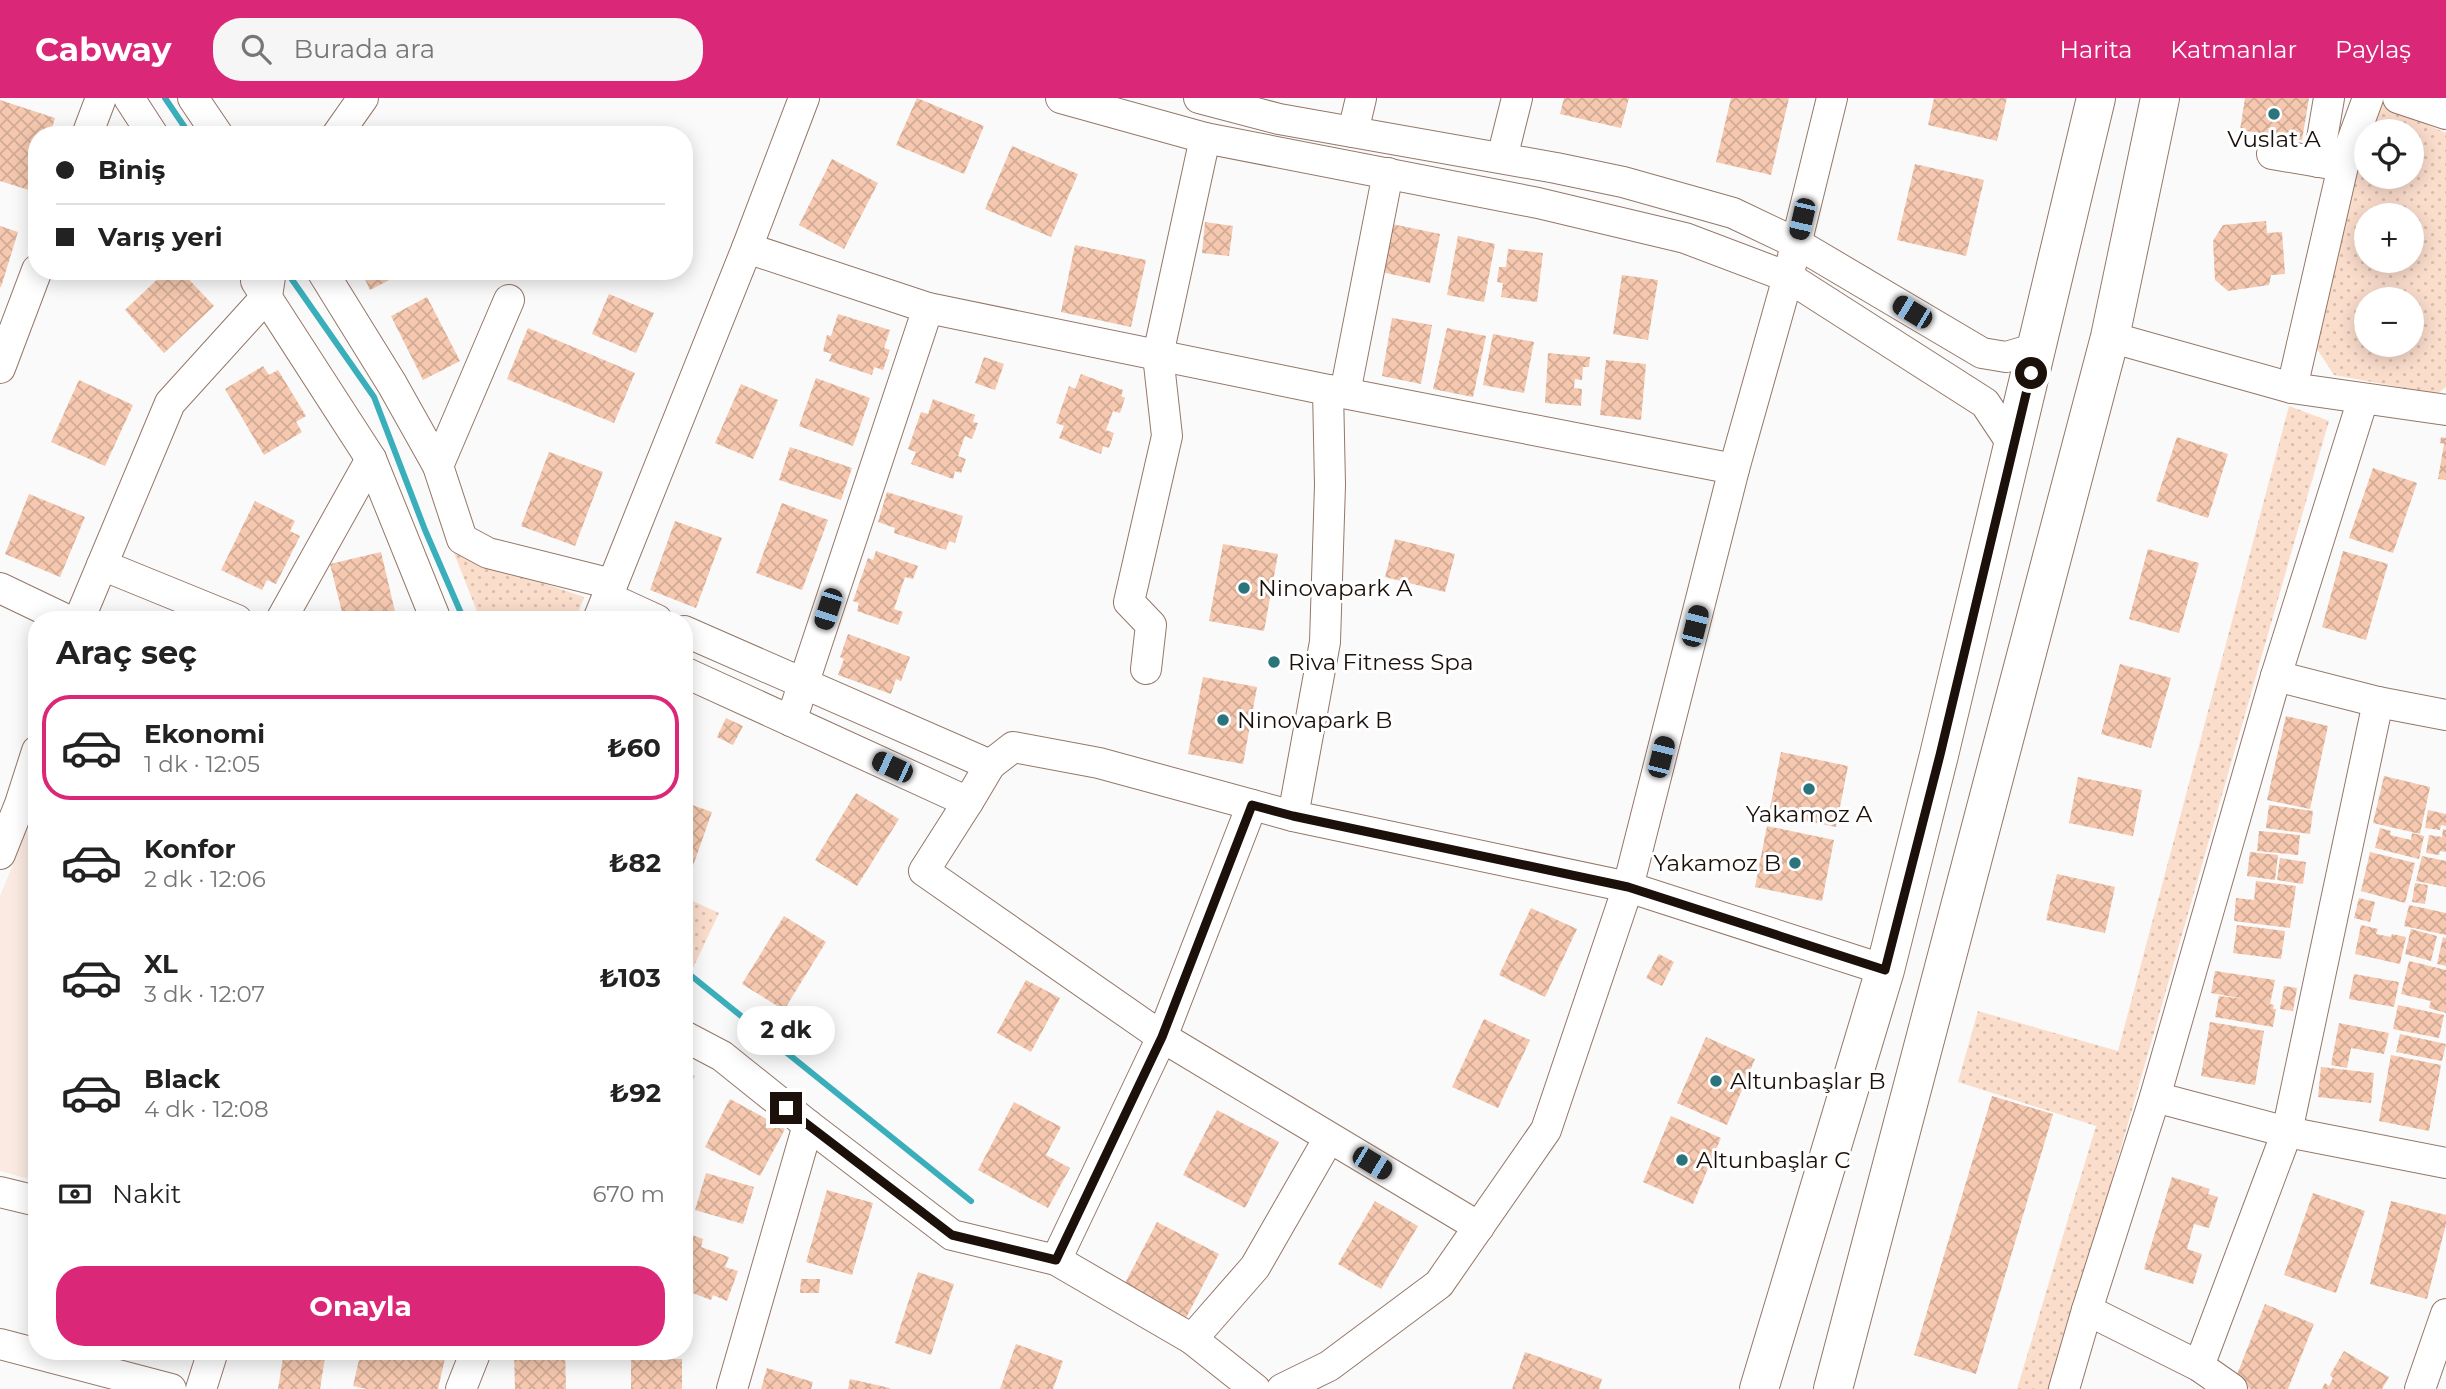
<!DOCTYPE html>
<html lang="tr">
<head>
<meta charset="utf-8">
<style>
	:root { --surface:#fff; --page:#f6f6f6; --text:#222; --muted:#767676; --line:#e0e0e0; --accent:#db2777 }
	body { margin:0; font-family:Montserrat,sans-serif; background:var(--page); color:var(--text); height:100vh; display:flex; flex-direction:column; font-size:26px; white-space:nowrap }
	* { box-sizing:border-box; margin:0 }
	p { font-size:23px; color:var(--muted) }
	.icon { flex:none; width:38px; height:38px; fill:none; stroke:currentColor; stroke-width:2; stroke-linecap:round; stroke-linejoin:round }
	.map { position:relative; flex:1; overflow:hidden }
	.details { position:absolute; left:28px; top:513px; width:665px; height:749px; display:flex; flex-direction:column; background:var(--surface); border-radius:28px; box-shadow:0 4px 18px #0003 }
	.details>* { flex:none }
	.top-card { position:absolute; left:28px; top:28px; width:665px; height:154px; border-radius:28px; box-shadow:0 4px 18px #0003; display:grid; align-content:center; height:154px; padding:0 28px; background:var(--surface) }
	.controls { position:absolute; left:2354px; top:21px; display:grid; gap:14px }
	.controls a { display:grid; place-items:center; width:70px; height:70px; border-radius:50%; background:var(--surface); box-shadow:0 4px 18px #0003; font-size:35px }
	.end { position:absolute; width:32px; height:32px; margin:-16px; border:9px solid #1b100a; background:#fff; box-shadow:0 0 0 4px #fff }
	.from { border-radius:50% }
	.bubble { position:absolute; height:49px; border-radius:24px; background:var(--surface); box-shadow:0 4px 18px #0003; font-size:23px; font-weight:700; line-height:49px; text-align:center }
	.car { position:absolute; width:21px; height:42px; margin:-21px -10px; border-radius:9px; box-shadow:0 0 5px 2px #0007; background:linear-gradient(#222 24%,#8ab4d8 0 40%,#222 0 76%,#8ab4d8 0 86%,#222 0) }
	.top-card b { display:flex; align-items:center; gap:24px; height:66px; font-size:26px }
	.top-card b+b { border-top:2px solid var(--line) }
	.top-card i { width:18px; height:18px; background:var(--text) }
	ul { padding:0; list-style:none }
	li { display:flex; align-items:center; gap:21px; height:105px; margin:0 14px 10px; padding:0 14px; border:4px solid transparent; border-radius:28px }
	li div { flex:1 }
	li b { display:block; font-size:26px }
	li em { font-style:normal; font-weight:700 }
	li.current { border-color:var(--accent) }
	li>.icon { width:63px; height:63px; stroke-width:1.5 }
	h2 { padding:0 28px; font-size:32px; line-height:84px }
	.pay { display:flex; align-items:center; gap:18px; height:77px; padding:0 28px; font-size:26px }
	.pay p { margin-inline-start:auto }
	.button { display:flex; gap:14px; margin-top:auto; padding:14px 28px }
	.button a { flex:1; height:80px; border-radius:28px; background:var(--accent); color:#fff; font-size:28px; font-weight:700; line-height:80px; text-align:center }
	header { display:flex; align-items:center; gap:42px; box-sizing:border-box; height:98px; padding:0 35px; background:var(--accent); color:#fff }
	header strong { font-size:33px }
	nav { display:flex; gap:38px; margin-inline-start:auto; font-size:24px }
	.search { width:490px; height:63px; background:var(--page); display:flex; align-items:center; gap:18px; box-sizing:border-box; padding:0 24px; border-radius:28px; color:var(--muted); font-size:26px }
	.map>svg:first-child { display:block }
	.built { fill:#faeae1 }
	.green { fill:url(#green-dots); fill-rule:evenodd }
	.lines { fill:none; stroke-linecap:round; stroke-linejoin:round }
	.stream { stroke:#3aafbb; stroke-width:6 }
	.building { fill:url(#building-cross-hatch) }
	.minor-casing { stroke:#947768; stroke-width:32 }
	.major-casing { stroke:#947768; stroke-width:40 }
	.minor { stroke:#fff; stroke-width:30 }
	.major { stroke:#fff; stroke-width:38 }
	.route { stroke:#1b100a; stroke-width:9 }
	.poi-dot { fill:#2b747c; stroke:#fff; stroke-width:2.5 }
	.labels { text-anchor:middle; stroke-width:6; stroke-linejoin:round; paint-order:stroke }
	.poi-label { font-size:23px; fill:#1b100a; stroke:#fff; text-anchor:start }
</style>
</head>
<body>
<header>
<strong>Cabway</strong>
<div class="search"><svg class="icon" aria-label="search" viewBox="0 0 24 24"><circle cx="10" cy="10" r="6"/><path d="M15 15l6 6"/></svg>Burada ara</div>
<nav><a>Harita</a><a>Katmanlar</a><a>Paylaş</a></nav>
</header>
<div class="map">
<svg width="2446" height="1291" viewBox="0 0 2446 1291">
	<defs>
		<pattern id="green-dots" width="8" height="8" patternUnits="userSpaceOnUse" patternTransform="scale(1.75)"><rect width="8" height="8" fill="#fbddcc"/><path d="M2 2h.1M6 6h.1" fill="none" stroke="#d7bdae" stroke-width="1.8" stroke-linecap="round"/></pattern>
		<pattern id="building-cross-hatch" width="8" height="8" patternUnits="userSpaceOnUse" patternTransform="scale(1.75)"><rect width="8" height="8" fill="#f5c8af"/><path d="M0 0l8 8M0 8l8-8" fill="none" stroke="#d1ab95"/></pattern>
	</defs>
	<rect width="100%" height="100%" fill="#fafafa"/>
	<polygon class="built" points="37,727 37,1083 0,1073 0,798 28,730"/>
	<g class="green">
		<path d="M 2375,3 L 2446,35 L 2446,289 L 2437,296 L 2334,277 L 2311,242 L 2348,89 ZM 2366,33 L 2412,33 L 2412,79 L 2366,79 ZM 2366,117 L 2412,117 L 2412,163 L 2366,163 ZM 2366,201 L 2412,201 L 2412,247 L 2366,247 Z"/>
		<polygon points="2289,308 2329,323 2052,1291 2017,1291 2096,1028 1958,984 1978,913 2118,953"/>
		<polygon points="454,455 584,499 576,521 480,521"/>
		<polygon points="684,799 719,815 693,870 684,863"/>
	</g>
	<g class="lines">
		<g class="stream">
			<polyline points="165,0 190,37"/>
			<polyline points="286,173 374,299 425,432 464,522"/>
			<polyline points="684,872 971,1103"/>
		</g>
	</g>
	<g class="building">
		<polygon points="917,0 984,28 964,76 896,47"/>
		<polygon points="1564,0 1629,0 1621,30 1560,16"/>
		<polygon points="1731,0 1789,0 1771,77 1716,64"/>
		<polygon points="1934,0 2007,0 1997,43 1928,27"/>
		<polygon points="2245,0 2309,0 2302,42 2240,32"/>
		<polygon points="0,2 55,20 50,37 37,37 37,78 32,93 0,83"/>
		<polygon points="1012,48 1078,76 1051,139 985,111"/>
		<polygon points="832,61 878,85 844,151 799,127"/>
		<polygon points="1915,66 1984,82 1966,158 1897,142"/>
		<polygon points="2266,123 2267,135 2282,134 2285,176 2271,177 2269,187 2228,193 2215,182 2213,143 2223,127"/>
		<polygon points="1205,124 1233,128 1229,158 1202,155"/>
		<polygon points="1392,126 1440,136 1430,185 1382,174"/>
		<polygon points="0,128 18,134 1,189 0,189"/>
		<polygon points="1458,138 1495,146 1484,204 1447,197"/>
		<polygon points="1075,147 1146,162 1131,229 1061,214"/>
		<polygon points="1508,151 1543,155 1537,204 1501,199 1503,185 1497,184 1499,169 1506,169"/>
		<polygon points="166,173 181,173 214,208 164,255 125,212"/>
		<polygon points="361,173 407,173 370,192"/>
		<polygon points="1622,177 1658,182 1648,242 1613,236"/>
		<polygon points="609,196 654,215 636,255 592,236"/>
		<polygon points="427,199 460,263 423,282 391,218"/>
		<polygon points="838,216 890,232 884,250 890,252 883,272 874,269 872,277 829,263 832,256 823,253 827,237 831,238"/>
		<polygon points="1392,220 1432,227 1421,286 1382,278"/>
		<polygon points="528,230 635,275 614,325 507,281"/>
		<polygon points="1447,230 1486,238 1473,299 1433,291"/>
		<polygon points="1493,236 1534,244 1524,295 1483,287"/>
		<polygon points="1548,255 1590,259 1589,269 1583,269 1582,282 1575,281 1574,290 1582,291 1581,308 1545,305"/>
		<polygon points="984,259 1004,266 995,292 975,285"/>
		<polygon points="1606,262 1646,266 1641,322 1600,317"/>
		<polygon points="263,268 269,277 278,272 306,318 296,324 302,334 264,357 225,291"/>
		<polygon points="1081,276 1123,292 1121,298 1125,300 1120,315 1113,313 1106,332 1114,335 1109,350 1103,348 1101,356 1059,340 1064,328 1056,325 1069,288 1075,291"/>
		<polygon points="816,280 870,300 853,348 799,328"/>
		<polygon points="79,282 133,307 105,368 51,344"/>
		<polygon points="741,286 778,302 753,361 715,345"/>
		<polygon points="933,301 975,317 973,324 978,325 972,341 965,338 958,358 966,361 961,375 955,373 953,381 911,366 916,354 908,351 921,314 928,316"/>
		<polygon points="2177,339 2228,356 2208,420 2156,403"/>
		<polygon points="2441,339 2446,340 2446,382 2438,381 2444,346 2440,345"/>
		<polygon points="790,349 852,370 841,402 779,382"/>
		<polygon points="549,354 603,374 575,448 521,428"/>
		<polygon points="2373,370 2417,385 2393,455 2349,440"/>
		<polygon points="887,394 963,418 955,445 949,443 946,452 894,435 895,430 878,424"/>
		<polygon points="29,396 85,419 60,479 5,456"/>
		<polygon points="255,403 295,423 290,433 300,438 276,486 267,482 262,492 221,472"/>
		<polygon points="782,405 828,422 802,492 756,475"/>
		<polygon points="675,423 722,440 696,510 650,492"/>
		<polygon points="1395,441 1455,456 1445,494 1385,479"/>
		<polygon points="1223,446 1278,456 1264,533 1209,523"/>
		<polygon points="2148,451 2199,465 2179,535 2129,521"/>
		<polygon points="876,453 918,468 913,481 905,479 894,511 903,514 898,527 857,513 859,505 853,503 868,460 873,462"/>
		<polygon points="2343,453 2388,466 2366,542 2322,529"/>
		<polygon points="381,454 397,522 344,522 330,466"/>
		<polygon points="848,536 910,559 901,583 896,581 891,596 838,577 844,561 840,559"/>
		<polygon points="2120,566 2171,580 2151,650 2101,636"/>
		<polygon points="1203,579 1257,589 1243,666 1188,656"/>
		<polygon points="2286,618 2328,628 2310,711 2267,702"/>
		<polygon points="726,620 743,628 733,647 717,639"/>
		<polygon points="1781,654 1848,668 1836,729 1769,715"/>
		<polygon points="2384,678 2430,689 2420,736 2373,725"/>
		<polygon points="2078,679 2142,692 2133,738 2069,725"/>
		<polygon points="856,695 899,721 857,788 815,762"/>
		<polygon points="684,704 712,714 689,779 684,777"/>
		<polygon points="2269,707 2313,713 2310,736 2266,730"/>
		<polygon points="2428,712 2446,716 2446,728 2441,727 2440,732 2425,730"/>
		<polygon points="1767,728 1834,742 1822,803 1755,789"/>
		<polygon points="2380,730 2391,733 2390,737 2411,742 2412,735 2424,738 2419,761 2375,750"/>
		<polygon points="2443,731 2446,732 2446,754 2440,753 2439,757 2426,755 2429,737 2442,739"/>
		<polygon points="2259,733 2300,737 2298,757 2257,753"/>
		<polygon points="2250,754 2278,757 2275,782 2247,778"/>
		<polygon points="2370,754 2415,765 2405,805 2361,793"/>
		<polygon points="2422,758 2446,763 2446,789 2416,783"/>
		<polygon points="2280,760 2306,764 2303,786 2277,782"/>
		<polygon points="2057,776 2115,789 2105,835 2046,822"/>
		<polygon points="2256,783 2296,788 2290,830 2234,823 2236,800 2254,802"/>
		<polygon points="2415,785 2428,787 2425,806 2412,804"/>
		<polygon points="2359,800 2375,804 2370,824 2354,820"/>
		<polygon points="2409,807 2446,815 2446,837 2404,828"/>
		<polygon points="1531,810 1577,831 1545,899 1499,877"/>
		<polygon points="784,818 826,844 784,912 742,886"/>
		<polygon points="2237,827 2285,833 2281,861 2233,855"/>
		<polygon points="2361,827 2378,831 2376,836 2391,839 2392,836 2406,839 2400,866 2355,856"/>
		<polygon points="2411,831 2437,838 2431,863 2405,856"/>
		<polygon points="2443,839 2446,840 2446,868 2437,866"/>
		<polygon points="1659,856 1674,864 1662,888 1646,880"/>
		<polygon points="2409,863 2446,872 2446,915 2429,910 2431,903 2401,896"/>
		<polygon points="2215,873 2275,882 2270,906 2274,907 2273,911 2276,911 2273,929 2215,919 2219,898 2245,901 2211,895"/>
		<polygon points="2354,876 2399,884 2394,909 2349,901"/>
		<polygon points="1026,882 1060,900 1031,954 997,935"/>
		<polygon points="2284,888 2297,890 2293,913 2280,911"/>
		<polygon points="2398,907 2444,917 2439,940 2393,931"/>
		<polygon points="1484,921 1530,942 1498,1010 1452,989"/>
		<polygon points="2210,924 2264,933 2255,987 2201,978"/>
		<polygon points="2339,925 2389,935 2384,956 2351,950 2347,970 2331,967"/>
		<polygon points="2400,936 2446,946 2442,963 2396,954"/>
		<polygon points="1706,939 1755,961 1727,1027 1677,1005"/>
		<polygon points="2391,957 2441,967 2429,1033 2379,1023"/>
		<polygon points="2321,969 2374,975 2371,1005 2318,999"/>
		<polygon points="684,972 695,978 684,998"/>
		<polygon points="1992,998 2053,1016 1976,1276 1914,1257"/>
		<polygon points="730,1001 785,1031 760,1078 705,1049"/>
		<polygon points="1014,1004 1061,1029 1046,1057 1070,1070 1048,1110 978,1072"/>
		<polygon points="1217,1012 1279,1044 1245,1110 1183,1077"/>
		<polygon points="1671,1018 1721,1040 1693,1106 1643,1084"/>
		<polygon points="706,1075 754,1089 743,1126 695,1112"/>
		<polygon points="2172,1079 2210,1091 2208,1096 2218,1099 2209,1130 2194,1126 2187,1151 2202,1156 2193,1186 2144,1171"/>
		<polygon points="827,1092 873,1105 852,1177 806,1164"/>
		<polygon points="2313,1095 2365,1113 2336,1195 2284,1177"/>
		<polygon points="1375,1103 1418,1128 1381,1191 1338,1166"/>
		<polygon points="2391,1103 2446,1117 2446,1126 2427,1201 2370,1186"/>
		<polygon points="1157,1124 1219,1156 1185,1222 1123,1189"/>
		<polygon points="684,1134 703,1141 701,1149 729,1159 725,1169 738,1173 727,1203 713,1197 711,1202 687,1193 684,1202"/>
		<polygon points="918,1174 954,1186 931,1257 895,1245"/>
		<polygon points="801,1181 820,1181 819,1195 800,1195"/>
		<polygon points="2265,1206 2314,1226 2288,1291 2251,1291 2234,1284"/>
		<polygon points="1016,1246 1063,1263 1053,1291 1000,1291"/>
		<polygon points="284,1253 326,1253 320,1291 278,1291"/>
		<polygon points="361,1253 431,1253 446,1256 438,1291 367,1291 353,1288"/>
		<polygon points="514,1253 565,1253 566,1291 515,1291"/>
		<polygon points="2344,1253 2389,1279 2382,1291 2322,1291 2325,1285 2329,1288 2333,1280 2330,1277"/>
		<polygon points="1525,1254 1602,1281 1599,1291 1512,1291"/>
		<polygon points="682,1261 682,1291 631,1291 631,1262"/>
		<polygon points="767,1270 813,1284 811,1291 761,1291"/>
		<polygon points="850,1281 890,1290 890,1291 848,1291"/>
	</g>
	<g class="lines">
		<defs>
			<g id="minor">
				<polyline points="129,0 153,37"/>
				<polyline points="193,0 218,37"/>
				<polyline points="1061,0 1205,40 1538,105 1685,140 1788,179 1985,305 2013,347"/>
				<polyline points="1199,0 1279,21 1556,70 1623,84 1733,115 1796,145 1982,255 2006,259 2037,250"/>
				<polyline points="2398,0 2446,16"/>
				<polyline points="1353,34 1361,0"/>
				<polyline points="87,37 101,0"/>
				<polyline points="337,37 363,0"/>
				<polyline points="2272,56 2343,68"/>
				<polyline points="1502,60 1517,0"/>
				<polyline points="2318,64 2329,0"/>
				<polyline points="747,150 928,210 1328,292 1734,371"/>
				<polyline points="322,173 392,286 438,368 462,441 488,455 612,486"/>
				<polyline points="256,183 371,361 436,522"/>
				<polyline points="2110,239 2292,290 2446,312"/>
				<polyline points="0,270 37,172"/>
				<polyline points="2292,290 2343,68 2368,0"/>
				<polyline points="1345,295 1388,75"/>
				<polyline points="438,368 509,202"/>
				<polyline points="102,467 237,522"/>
				<polyline points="0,490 67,522"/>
				<polyline points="607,499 657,522"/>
				<polyline points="79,522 170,305 267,198 271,173"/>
				<polyline points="281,522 371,361"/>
				<polyline points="598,522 747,150 804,0"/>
				<polyline points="684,533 990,667"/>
				<polyline points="1146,571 1151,527 1129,504 1167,338 1158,257 1205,40"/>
				<polyline points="684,574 968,704 990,667 1013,649 1099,665 1293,718 1628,789 1885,872"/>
				<polyline points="2276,578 2378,604 2446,617"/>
				<polyline points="791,623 928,210"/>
				<polyline points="968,704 924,773 1162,939 1252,707"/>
				<polyline points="1293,718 1325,544 1330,387 1328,292"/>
				<polyline points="0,756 20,706 37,653"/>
				<polyline points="684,938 722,958 808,1027 952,1137 1056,1162 1192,1241 1255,1291"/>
				<polyline points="2155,999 2287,1034 2446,1065"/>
				<polyline points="0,1094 37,1103"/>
				<polyline points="1056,1162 1162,939 1479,1129"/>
				<polyline points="2087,1212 2199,1268 2232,1291"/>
				<polyline points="1192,1241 1255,1169 1329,1040"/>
				<polyline points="0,1246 171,1291"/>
				<polyline points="2199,1268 2287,1034 2378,604"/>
				<polyline points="201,1291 213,1253"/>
				<polyline points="461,1291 476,1253"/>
				<polyline points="732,1291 808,1027"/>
				<polyline points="1282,1291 1329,1268 1439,1186 1546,1032 1628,789 1734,371 1788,179 1832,0"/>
				<polyline points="2064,1291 2087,1212 2155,999 2276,578 2363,301"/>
				<polyline points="2420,1291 2446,1216"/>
			</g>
			<g id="major">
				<polyline points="1759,1291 1885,872 1939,657 2096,0"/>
				<polyline points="1833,1291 2110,239 2160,0"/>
			</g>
		</defs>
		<use href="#minor" class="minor-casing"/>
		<use href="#major" class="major-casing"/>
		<use href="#minor" class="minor"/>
		<use href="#major" class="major"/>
	</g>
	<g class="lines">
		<polyline class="route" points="786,1010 952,1137 1056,1162 1162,939 1252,707 1293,718 1628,789 1885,872 1940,657 2031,275"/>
	</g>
	<g class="poi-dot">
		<circle cx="2274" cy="16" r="7"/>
		<circle cx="1244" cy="490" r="7"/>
		<circle cx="1274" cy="564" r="7"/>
		<circle cx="1223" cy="622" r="7"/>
		<circle cx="1809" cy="691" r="7"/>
		<circle cx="1795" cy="765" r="7"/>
		<circle cx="1716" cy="983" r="7"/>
		<circle cx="1682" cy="1062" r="7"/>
	</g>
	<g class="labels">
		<g class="poi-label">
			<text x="2274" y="49" text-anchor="middle">Vuslat A</text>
			<text x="1258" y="498">Ninovapark A</text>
			<text x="1288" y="572">Riva Fitness Spa</text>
			<text x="1237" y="630">Ninovapark B</text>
			<text x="1809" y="724" text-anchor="middle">Yakamoz A</text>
			<text x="1781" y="773" text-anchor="end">Yakamoz B</text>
			<text x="1730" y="991">Altunbaşlar B</text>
			<text x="1696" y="1070">Altunbaşlar C</text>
		</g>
	</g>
</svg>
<div class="controls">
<a><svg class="icon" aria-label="locate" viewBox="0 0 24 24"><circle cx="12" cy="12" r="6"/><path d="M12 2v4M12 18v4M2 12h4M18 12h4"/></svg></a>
<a>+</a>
<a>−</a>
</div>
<i class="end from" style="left:2031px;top:275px"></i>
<i class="end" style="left:786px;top:1010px"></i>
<div class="bubble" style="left:737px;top:908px;width:98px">2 dk</div>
<i class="car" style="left:1802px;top:121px;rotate:193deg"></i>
<i class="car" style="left:1912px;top:214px;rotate:301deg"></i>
<i class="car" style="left:828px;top:511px;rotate:198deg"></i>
<i class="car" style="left:1695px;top:528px;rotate:14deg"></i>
<i class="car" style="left:1661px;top:659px;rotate:14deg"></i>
<i class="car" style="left:892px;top:669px;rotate:295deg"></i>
<i class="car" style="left:1372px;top:1065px;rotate:121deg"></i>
<div class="top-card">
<b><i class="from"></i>Biniş</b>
<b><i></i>Varış yeri</b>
</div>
<section class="details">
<h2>Araç seç</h2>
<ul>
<li class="current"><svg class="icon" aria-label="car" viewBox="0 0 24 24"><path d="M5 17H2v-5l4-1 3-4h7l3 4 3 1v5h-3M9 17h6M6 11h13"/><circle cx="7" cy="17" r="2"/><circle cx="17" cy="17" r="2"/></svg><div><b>Ekonomi</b><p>1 dk · 12:05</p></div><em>₺60</em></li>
<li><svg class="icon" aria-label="car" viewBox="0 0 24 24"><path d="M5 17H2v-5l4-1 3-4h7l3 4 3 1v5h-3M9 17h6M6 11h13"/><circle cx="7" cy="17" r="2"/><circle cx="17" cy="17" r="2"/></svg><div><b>Konfor</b><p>2 dk · 12:06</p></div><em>₺82</em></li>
<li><svg class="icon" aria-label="car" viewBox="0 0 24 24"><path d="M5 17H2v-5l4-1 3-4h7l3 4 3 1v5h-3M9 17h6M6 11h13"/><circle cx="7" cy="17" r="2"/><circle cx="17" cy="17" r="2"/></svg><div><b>XL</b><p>3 dk · 12:07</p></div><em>₺103</em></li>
<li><svg class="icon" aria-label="car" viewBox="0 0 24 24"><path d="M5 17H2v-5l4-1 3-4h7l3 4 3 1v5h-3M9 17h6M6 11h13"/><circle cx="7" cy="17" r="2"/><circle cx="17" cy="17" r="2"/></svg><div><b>Black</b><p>4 dk · 12:08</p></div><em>₺92</em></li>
</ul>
<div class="pay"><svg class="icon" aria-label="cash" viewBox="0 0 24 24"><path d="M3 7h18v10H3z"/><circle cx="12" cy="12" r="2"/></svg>Nakit<p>670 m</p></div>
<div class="button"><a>Onayla</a></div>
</section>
</div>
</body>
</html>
